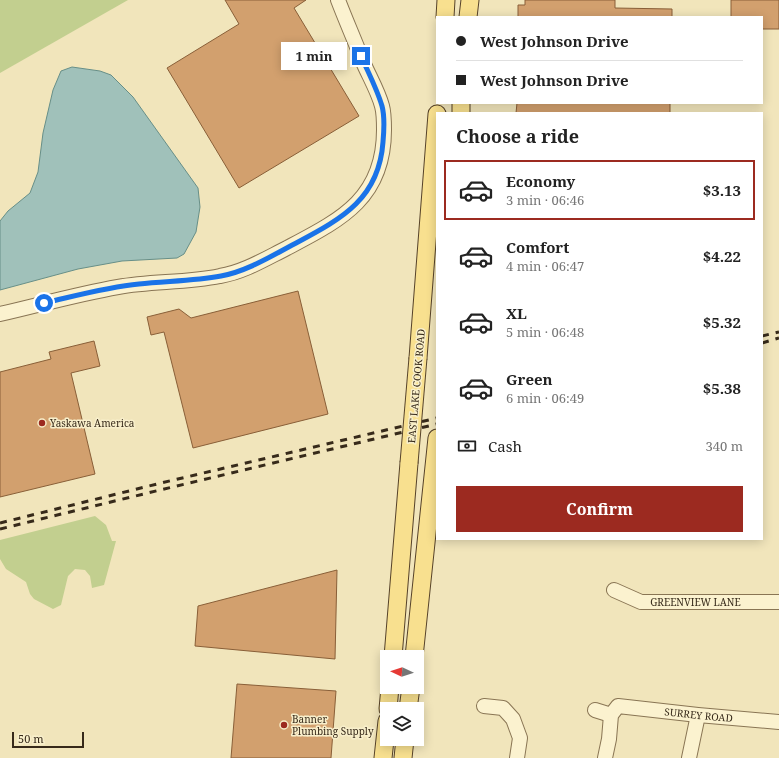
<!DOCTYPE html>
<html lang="en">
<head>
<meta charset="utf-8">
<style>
	:root { --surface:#fff; --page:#f6f6f6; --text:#222; --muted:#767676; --line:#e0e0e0; --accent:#9c2a20 }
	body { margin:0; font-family:"Noto Serif",serif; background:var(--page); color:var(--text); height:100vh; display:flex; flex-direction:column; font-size:15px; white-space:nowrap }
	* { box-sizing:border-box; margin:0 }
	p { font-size:13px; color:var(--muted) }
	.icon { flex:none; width:22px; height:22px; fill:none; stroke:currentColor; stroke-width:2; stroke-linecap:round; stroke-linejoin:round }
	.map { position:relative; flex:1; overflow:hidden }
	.drawer { position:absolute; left:436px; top:112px; width:327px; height:428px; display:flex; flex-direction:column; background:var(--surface); border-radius:0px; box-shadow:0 2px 10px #0003 }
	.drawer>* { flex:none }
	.hud { position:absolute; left:436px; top:16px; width:327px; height:88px; border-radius:0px; box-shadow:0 2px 10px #0003; display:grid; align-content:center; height:88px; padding:0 20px; background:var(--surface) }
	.needle { width:26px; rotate:274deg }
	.tools { position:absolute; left:380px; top:650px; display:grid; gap:8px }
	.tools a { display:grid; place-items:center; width:44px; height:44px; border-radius:0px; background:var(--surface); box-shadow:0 2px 10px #0003; font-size:20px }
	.scale { position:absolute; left:12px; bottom:10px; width:72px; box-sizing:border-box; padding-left:4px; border:2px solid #372a1a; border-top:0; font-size:11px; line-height:14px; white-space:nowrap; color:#372a1a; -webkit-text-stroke:3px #f8efcb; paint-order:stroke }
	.end { position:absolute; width:18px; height:18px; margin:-9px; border:5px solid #1a73e8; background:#fff; box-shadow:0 0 0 2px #fff }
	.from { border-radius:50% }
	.bubble { position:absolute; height:28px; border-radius:0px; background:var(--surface); box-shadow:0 2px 10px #0003; font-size:13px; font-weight:700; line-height:28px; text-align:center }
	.hud b { display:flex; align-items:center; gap:14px; height:38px; font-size:15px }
	.hud b+b { border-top:1px solid var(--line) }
	.hud i { width:10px; height:10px; background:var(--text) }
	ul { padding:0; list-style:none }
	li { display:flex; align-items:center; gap:12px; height:60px; margin:0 8px 6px; padding:0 12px; border:2px solid transparent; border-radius:0px }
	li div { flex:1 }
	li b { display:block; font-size:15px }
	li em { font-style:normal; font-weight:700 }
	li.on { border-color:var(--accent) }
	li>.icon { width:36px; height:36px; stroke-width:1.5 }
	h2 { padding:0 20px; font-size:18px; line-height:48px }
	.pay { display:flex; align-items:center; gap:10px; height:44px; padding:0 20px; font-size:15px }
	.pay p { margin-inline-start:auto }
	.action { display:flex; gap:8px; margin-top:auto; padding:8px 20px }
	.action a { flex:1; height:46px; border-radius:0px; background:var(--accent); color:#fff; font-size:16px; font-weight:700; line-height:46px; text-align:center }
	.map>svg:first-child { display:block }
	.green { fill:#c2cf8f }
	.water { fill:#a0c1ba; stroke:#678f88 }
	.building { fill:#d2a06e; stroke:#895f38 }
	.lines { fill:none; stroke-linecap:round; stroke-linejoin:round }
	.minor-casing { stroke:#897554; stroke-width:16 }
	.major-casing { stroke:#564229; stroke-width:19 }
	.minor { stroke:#fbf2cf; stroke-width:14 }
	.major { stroke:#f8e08f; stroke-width:17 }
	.rail { stroke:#372a1a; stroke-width:3; stroke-dasharray:7 7; stroke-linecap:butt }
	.major-bridge-casing { stroke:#564229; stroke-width:19; stroke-linecap:butt }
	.major-bridge { stroke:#f8e08f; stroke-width:17 }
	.route { stroke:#1a73e8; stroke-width:5 }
	.poi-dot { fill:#9c2a20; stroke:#f8efcb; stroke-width:1.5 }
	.labels { text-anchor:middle; stroke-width:3; stroke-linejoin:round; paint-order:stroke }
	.street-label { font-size:10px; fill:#372a1a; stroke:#f8efcb }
	.poi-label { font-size:10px; fill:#372a1a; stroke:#f8efcb; text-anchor:start }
</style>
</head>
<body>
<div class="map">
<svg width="779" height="758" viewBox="0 0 779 758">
	<rect width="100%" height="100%" fill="#f1e5bb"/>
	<g class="green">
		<polygon points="0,0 128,0 0,73"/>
		<polygon points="95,516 106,525 112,541 116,541 104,585 92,588 90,576 85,570 75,569 68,576 61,605 53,609 34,599 30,594 26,582 6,569 0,559 0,540"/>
	</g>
	<polygon class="water" points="72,67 100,71 111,75 133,97 198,188 200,207 196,232 184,254 177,258 122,261 78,269 0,290 0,221 8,211 30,193 38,172 43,133 53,90 61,71"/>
	<g class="building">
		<polygon points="225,0 306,0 294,8 359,116 239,188 167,68 239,24"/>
		<polygon points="525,0 615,0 615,8 672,9 672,17 518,17 518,5 525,5"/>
		<polygon points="731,0 779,0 779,29 762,29 762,17 731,17"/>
		<polygon points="517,103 670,103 670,113 516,113"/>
		<polygon points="298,291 328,414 193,448 164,332 151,335 147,317 179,309 191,318"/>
		<polygon points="94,341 100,366 71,373 95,474 0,497 0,372 51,359 49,352"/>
		<polygon points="337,570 335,659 195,646 198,606"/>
		<polygon points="237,684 336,691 331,758 231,758"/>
	</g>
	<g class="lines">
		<defs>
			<g id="minor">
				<path d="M 0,314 C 39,305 78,294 118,287 C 152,281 186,283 220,276 C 244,272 265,259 287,248 C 340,220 384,199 384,130 C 384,123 384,113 382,106 C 378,91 369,76 363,62 C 355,41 346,21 338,0"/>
				<path id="s1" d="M 614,590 L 641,602 L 779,602"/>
				<polyline points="484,706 503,708 513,719 520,738 517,758"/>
				<polyline points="595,710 611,715"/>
				<path id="s2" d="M 605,758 L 609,739 L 611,715 L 618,706 L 698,715 L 779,722"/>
				<polyline points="689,758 698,715"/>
			</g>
			<g id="major">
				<polyline points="445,17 446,0"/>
				<polyline points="468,17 470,0"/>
				<polyline points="461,113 461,103"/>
				<polyline points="418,358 437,114"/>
				<polyline points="393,657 409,463"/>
				<polyline points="414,657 437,438"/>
				<polyline points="388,709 390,687"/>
				<polyline points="408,709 411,687"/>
				<polyline points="383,758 387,721"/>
				<polyline points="403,758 405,739"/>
			</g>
		</defs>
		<use href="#minor" class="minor-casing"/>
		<use href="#major" class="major-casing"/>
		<use href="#minor" class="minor"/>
		<use href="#major" class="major"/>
		<g class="rail">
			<polyline points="762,336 779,332"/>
			<polyline points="762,343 779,338"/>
			<polyline points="0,523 161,483 437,418"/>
			<polyline points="0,529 160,490 437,424"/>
		</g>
		<defs>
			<polyline id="major-bridge" points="409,463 418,358"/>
		</defs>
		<use href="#major-bridge" class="major-bridge-casing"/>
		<use href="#major-bridge" class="major-bridge"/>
	</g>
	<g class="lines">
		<path class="route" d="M 44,303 C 75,296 107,287 139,284 C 166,281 194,281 221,276 C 248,271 273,255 298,242 C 343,218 379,198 383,142 C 384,131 385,117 382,106 C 377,89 368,72 361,56"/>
	</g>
	<g class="poi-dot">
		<circle cx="42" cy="423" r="4"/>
		<circle cx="284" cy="725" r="4"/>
	</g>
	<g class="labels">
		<g class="street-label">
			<text transform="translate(416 386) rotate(-85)" y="4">EAST LAKE COOK ROAD</text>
			<text dy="4" stroke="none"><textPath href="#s1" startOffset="84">GREENVIEW LANE</textPath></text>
			<text dy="4" stroke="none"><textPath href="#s2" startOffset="136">SURREY ROAD</textPath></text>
		</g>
		<g class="poi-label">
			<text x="50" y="427">Yaskawa America</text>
			<text x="292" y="723">Banner<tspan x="292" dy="12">Plumbing Supply</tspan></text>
		</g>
	</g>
</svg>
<div class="tools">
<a><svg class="needle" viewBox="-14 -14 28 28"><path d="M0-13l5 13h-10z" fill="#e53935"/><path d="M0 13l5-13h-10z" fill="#767676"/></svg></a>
<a><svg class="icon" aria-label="layers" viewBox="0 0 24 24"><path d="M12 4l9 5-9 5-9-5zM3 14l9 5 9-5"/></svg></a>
</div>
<div class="scale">50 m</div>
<i class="end from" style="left:44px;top:303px"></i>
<i class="end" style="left:361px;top:56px"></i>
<div class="bubble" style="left:281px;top:42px;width:66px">1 min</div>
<div class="hud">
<b><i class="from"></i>West Johnson Drive</b>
<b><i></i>West Johnson Drive</b>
</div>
<section class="drawer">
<h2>Choose a ride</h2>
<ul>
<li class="on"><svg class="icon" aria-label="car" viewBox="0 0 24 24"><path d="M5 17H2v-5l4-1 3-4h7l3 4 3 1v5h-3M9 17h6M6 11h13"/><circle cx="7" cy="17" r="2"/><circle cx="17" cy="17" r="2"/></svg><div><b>Economy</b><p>3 min · 06:46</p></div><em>$3.13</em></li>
<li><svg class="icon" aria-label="car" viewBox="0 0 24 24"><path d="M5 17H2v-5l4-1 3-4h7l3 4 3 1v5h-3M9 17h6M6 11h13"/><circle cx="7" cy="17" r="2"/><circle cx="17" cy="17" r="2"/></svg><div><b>Comfort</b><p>4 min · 06:47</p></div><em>$4.22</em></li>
<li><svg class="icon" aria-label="car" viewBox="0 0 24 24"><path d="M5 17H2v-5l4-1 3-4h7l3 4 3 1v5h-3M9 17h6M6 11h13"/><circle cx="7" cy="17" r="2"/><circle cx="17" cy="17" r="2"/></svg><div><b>XL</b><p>5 min · 06:48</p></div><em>$5.32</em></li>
<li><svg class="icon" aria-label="car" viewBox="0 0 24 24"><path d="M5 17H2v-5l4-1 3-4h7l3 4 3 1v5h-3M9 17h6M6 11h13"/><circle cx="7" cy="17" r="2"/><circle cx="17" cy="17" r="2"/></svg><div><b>Green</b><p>6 min · 06:49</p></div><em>$5.38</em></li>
</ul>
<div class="pay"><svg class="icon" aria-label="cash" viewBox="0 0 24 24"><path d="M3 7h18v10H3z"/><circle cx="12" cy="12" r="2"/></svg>Cash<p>340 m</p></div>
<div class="action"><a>Confirm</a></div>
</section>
</div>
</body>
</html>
